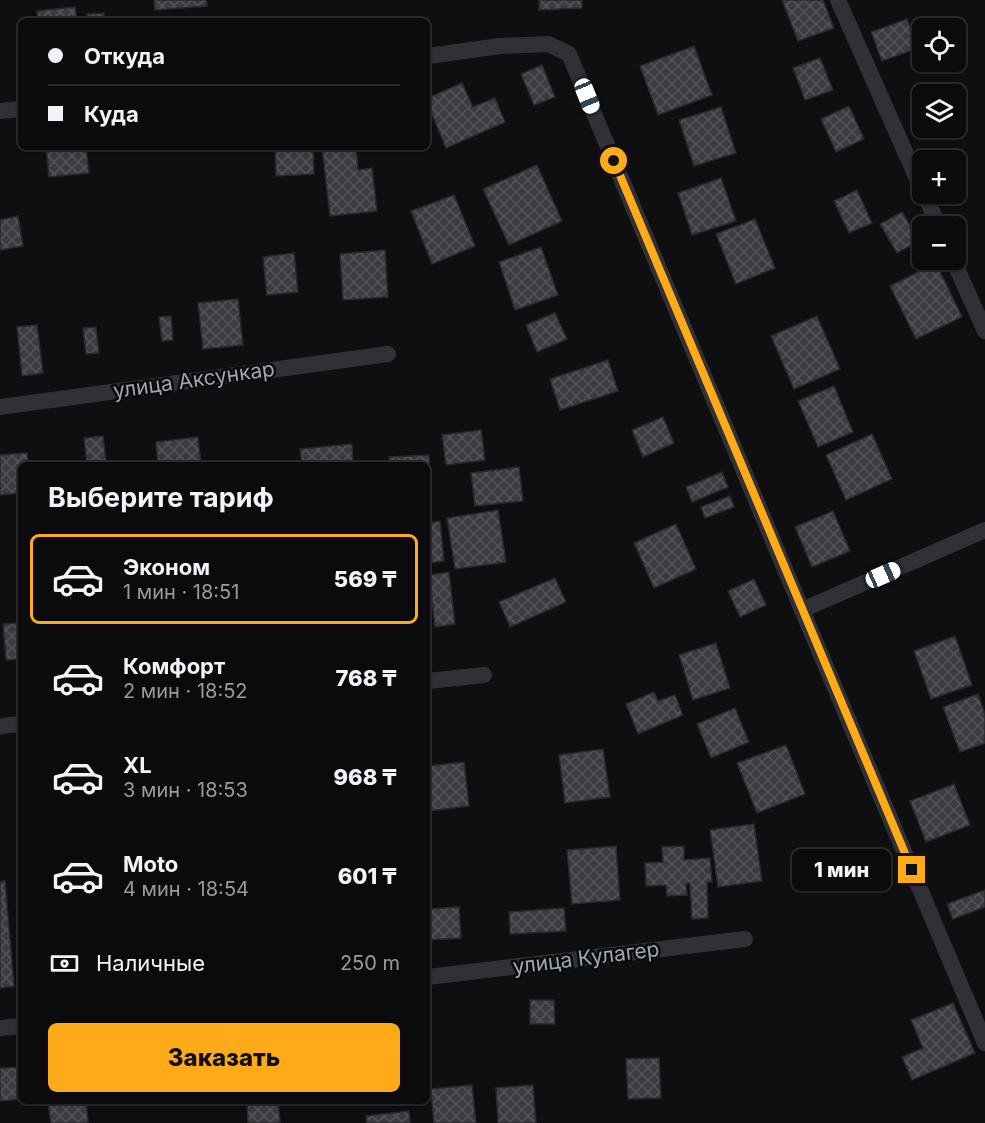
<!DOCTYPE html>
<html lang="ru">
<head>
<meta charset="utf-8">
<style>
	:root { --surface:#0b0b0d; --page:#141416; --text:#f1f3f6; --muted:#9a9b9d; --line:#2b2b2e; --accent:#ffab19 }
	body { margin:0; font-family:Inter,sans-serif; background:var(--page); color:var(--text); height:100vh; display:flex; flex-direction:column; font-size:22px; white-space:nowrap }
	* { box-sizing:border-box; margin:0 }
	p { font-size:20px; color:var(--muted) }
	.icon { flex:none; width:33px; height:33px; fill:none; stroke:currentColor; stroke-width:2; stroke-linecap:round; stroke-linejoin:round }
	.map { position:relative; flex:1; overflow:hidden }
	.panel { position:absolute; left:18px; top:462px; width:412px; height:642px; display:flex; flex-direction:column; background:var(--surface); border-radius:9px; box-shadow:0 2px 4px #0004,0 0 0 2px var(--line) }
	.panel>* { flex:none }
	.guide { position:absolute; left:18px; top:18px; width:412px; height:132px; border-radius:9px; box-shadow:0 2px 4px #0004,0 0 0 2px var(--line); display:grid; align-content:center; height:132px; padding:0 30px; background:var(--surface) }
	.fabs { position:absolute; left:912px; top:18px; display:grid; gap:12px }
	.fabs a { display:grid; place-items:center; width:54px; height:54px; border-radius:9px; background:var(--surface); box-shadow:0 2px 4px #0004,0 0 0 2px var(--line); font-size:30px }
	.end { position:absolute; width:27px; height:27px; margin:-14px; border:8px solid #ffab19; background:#111; box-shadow:0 0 0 3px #111 }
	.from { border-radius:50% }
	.bubble { position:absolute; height:42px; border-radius:9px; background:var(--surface); box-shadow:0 2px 4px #0004,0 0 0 2px var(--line); font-size:20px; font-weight:800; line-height:42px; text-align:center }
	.car { position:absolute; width:18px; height:36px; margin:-18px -9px; border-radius:8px; box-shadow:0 0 4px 2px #0007; background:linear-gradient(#fff 24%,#345 0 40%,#fff 0 76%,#345 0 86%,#fff 0) }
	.guide b { display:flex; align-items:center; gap:21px; height:57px; font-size:22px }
	.guide b+b { border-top:2px solid var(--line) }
	.guide i { width:15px; height:15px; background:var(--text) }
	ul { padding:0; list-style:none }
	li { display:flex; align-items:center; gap:18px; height:90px; margin:0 12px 9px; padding:0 18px; border:3px solid transparent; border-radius:9px }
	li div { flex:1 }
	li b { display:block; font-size:22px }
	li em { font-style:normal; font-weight:800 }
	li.active { border-color:var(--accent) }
	li>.icon { width:54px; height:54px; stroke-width:1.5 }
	h2 { padding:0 30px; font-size:27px; line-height:72px }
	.pay { display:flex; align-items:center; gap:15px; height:66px; padding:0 30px; font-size:22px }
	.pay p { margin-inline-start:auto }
	.cta { display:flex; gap:12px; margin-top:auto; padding:12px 30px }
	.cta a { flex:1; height:69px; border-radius:9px; background:var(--accent); color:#111; font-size:24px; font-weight:800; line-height:69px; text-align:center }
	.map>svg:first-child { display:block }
	.building { fill:url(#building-cross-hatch); stroke:#29292d; stroke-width:1.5 }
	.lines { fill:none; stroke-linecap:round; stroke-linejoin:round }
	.minor { stroke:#303136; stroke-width:16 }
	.route { stroke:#ffab19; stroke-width:8 }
	.labels { text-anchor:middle; stroke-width:5; stroke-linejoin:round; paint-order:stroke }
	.street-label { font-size:21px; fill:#9fa6b3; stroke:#0a0a0c }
</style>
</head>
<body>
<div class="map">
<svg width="985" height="1123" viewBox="0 0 985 1123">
	<defs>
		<pattern id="building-cross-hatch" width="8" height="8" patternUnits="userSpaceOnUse" patternTransform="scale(1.5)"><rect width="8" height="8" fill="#3b3c41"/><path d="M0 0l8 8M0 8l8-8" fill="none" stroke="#54555a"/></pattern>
	</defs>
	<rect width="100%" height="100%" fill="#0f0f11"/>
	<g class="building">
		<polygon points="154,0 206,0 207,6 155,10"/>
		<polygon points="539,0 582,0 582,8 539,10"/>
		<polygon points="782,0 823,0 834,28 798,41"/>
		<polygon points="75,7 77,21 38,21 37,11"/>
		<polygon points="104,13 104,21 88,21 87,14"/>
		<polygon points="907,19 918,48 882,61 871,32"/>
		<polygon points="694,46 712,95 658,115 640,66"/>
		<polygon points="820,58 833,90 805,100 793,68"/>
		<polygon points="542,65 555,97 534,105 521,74"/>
		<polygon points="462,83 473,107 495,98 505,122 446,148 428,105 428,98"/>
		<polygon points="849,106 864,139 836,152 821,119"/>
		<polygon points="721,107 736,153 694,166 679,120"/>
		<polygon points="46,147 86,147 89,173 49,177"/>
		<polygon points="275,147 313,147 314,174 276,176"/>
		<polygon points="322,147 356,147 358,170 372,168 377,211 330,216"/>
		<polygon points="537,165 562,221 509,245 483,189"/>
		<polygon points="721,178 736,221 692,235 678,193"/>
		<polygon points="857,190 872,223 849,233 834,201"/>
		<polygon points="454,195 475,246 432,264 411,211"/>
		<polygon points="902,212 919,241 897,253 880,224"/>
		<polygon points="18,216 23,246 0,250 0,220"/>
		<polygon points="755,219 775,268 736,284 716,234"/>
		<polygon points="541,247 558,295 515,310 499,262"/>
		<polygon points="385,250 388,297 343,300 340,254"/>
		<polygon points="294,253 298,292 267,295 263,257"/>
		<polygon points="936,263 962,317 916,339 890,286"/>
		<polygon points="238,299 243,345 203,349 198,303"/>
		<polygon points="555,313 567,339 537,352 526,325"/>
		<polygon points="171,316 173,340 162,341 159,317"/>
		<polygon points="817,316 840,369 794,389 771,336"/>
		<polygon points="37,325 43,373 22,376 17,327"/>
		<polygon points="96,327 99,353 86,354 83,328"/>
		<polygon points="608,360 618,391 560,410 550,379"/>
		<polygon points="834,386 853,432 818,447 798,401"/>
		<polygon points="663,417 674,443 643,457 632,430"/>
		<polygon points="481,430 485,460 446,465 442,435"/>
		<polygon points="872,434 892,479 846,500 826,455"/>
		<polygon points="103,436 106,462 87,464 84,438"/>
		<polygon points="198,437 201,465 158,465 156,442"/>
		<polygon points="352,444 353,465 302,465 300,449"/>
		<polygon points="27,453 28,465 21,465 21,493 0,495 0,455"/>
		<polygon points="429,455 431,496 428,496 428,465 389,465 389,457"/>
		<polygon points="519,467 523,501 475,506 471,473"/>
		<polygon points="722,472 728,487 692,502 686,487"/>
		<polygon points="730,496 734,507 705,518 701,507"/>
		<polygon points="498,510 506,562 455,569 447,518"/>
		<polygon points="833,511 850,551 812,567 795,527"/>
		<polygon points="440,521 444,561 428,563 428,523"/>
		<polygon points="676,524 696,569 654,588 634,543"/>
		<polygon points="449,572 455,624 435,627 429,575"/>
		<polygon points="555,578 566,602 510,627 499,602"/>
		<polygon points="754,579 766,605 740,617 728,591"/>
		<polygon points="21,623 21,659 6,660 3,624"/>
		<polygon points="955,636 972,685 931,699 914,651"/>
		<polygon points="716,643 730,688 693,700 679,655"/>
		<polygon points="654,692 658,701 675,695 683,715 638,734 626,704"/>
		<polygon points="978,694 985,714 985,743 960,752 943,707"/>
		<polygon points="735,708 749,742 711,758 697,724"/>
		<polygon points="786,745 805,794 757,813 737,763"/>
		<polygon points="603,749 610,797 565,803 559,755"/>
		<polygon points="464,762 469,806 428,811 428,766"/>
		<polygon points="954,784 970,825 926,842 910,801"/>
		<polygon points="754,824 762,881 718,887 710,830"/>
		<polygon points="616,846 620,900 572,904 567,850"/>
		<polygon points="684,846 684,860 710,858 712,882 707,882 708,918 692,919 690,883 686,884 687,895 667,896 666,885 646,886 645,863 663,862 662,847"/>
		<polygon points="5,881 14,986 0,988 0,882"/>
		<polygon points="985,890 985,907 953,919 947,904"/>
		<polygon points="459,907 461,938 428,940 428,909"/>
		<polygon points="564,908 566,931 510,934 509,912"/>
		<polygon points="530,1000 554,1000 555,1024 530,1024"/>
		<polygon points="953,1003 975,1053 912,1080 902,1057 923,1048 911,1020"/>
		<polygon points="659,1058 661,1098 628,1099 626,1059"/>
		<polygon points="21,1067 21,1099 0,1101 0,1068"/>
		<polygon points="472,1085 476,1123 434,1123 431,1089"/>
		<polygon points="533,1085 536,1123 498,1123 496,1088"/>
		<polygon points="66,1101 86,1101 88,1123 51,1123 48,1103"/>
		<polygon points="247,1101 278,1101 280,1123 248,1123"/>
		<polygon points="409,1111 410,1123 367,1123 366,1116"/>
	</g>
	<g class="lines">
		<g class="minor">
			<polyline points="838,0 922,190"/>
			<polyline points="428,56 500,46 548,44 569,54 802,610 985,1043"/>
			<polyline points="0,111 21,109"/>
			<polyline points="924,194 939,226"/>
			<polyline points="953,260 985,331"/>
			<polyline points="0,407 388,354"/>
			<polyline points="802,610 985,530"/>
			<polyline points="428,681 484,675"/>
			<polyline points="0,726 21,724"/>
			<polyline points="428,977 745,939"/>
			<polyline points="0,1028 21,1026"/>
		</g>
	</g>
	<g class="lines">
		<polyline class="route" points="614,161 912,870"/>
	</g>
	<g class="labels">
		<g class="street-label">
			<text transform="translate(194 380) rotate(-8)" y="7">улица Аксункар</text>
			<text transform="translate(586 958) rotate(-7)" y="7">улица Кулагер</text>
		</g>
	</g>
</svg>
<div class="fabs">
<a><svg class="icon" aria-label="locate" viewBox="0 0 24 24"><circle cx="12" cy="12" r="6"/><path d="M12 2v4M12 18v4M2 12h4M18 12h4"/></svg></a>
<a><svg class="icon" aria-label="layers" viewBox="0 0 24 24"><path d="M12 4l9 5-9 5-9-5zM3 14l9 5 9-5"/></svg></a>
<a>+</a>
<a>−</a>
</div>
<i class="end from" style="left:614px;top:161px"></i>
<i class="end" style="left:912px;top:870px"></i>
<div class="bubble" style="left:792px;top:849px;width:99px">1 мин</div>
<i class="car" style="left:587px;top:96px;rotate:158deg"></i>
<i class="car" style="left:883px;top:575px;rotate:66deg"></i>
<div class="guide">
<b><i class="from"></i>Откуда</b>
<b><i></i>Куда</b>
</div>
<section class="panel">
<h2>Выберите тариф</h2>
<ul>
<li class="active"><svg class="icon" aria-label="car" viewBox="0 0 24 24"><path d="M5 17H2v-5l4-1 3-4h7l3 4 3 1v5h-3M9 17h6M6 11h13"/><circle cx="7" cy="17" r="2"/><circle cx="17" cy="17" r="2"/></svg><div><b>Эконом</b><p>1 мин · 18:51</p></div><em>569 ₸</em></li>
<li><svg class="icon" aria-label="car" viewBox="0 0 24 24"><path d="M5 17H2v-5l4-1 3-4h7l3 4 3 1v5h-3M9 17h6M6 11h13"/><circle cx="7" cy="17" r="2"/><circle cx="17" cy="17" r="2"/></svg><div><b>Комфорт</b><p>2 мин · 18:52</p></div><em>768 ₸</em></li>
<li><svg class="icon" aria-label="car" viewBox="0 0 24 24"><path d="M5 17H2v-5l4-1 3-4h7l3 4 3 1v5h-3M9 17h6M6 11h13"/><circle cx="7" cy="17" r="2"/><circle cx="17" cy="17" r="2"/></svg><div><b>XL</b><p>3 мин · 18:53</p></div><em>968 ₸</em></li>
<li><svg class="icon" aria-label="car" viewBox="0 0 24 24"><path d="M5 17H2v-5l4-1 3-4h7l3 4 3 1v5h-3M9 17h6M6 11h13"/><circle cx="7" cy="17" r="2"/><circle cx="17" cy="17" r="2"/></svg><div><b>Moto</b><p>4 мин · 18:54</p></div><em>601 ₸</em></li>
</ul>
<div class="pay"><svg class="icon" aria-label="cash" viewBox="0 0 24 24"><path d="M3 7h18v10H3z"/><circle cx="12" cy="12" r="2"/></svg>Наличные<p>250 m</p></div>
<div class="cta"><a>Заказать</a></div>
</section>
</div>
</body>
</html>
